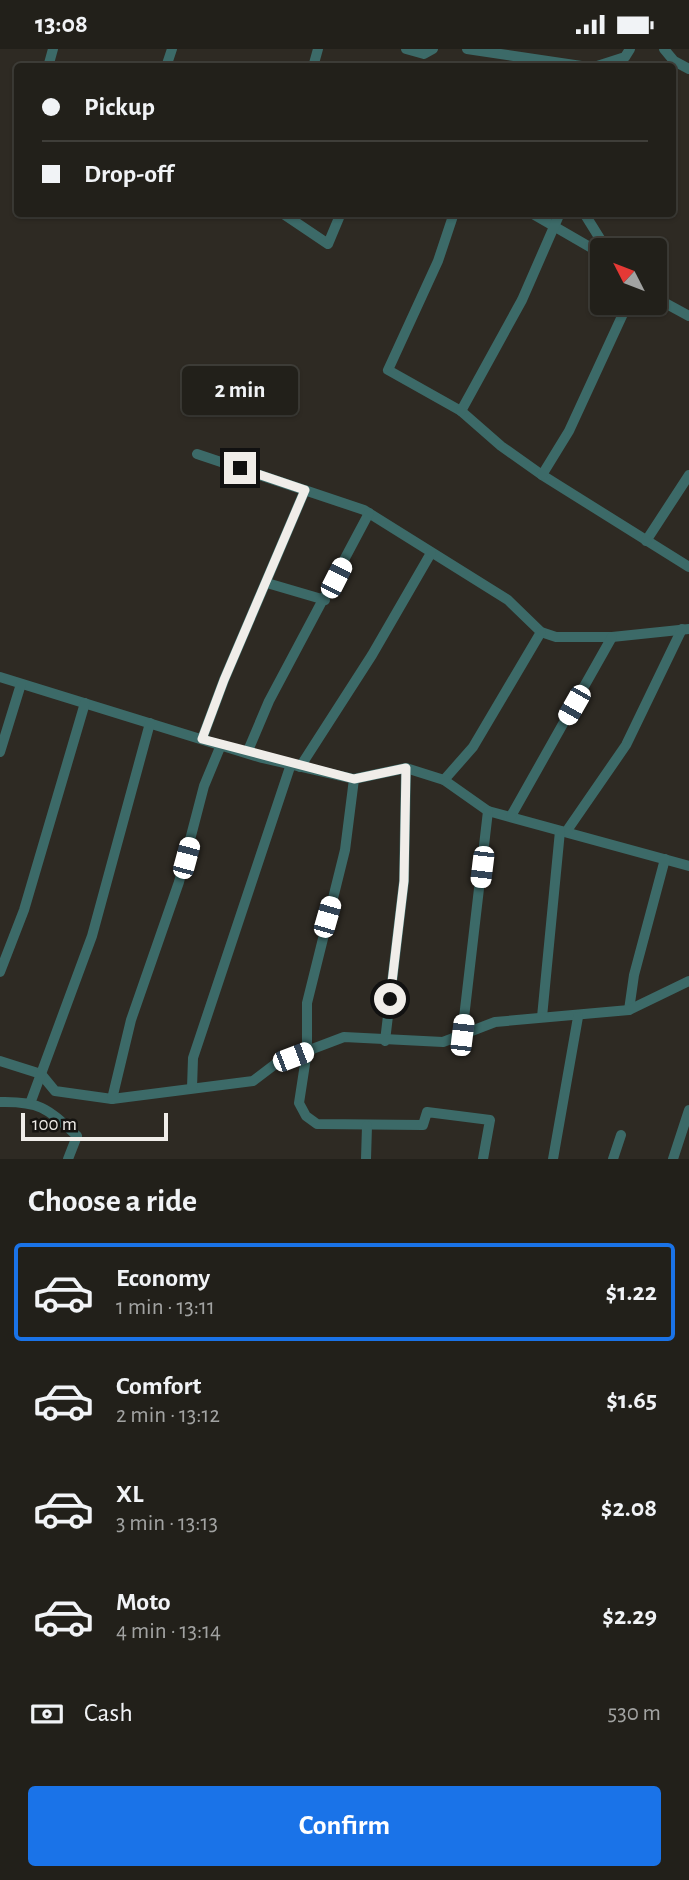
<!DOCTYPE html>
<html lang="en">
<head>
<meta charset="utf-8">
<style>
	:root { --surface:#22201a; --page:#2a2823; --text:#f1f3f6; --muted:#a2a3a2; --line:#3f3e39; --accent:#1a73e8 }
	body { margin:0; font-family:"Alegreya Sans",sans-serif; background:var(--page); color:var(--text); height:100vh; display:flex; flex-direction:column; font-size:26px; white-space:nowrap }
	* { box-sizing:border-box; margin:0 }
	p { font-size:23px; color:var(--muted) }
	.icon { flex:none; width:38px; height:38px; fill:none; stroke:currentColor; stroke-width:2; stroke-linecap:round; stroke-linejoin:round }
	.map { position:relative; height:1110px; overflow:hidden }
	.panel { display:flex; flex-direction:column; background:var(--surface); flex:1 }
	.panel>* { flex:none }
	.top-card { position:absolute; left:14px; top:14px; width:662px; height:154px; border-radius:7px; box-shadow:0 2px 5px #0004,0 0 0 2px var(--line); display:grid; align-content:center; height:154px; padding:0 28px; background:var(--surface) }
	.needle { width:46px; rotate:312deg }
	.fabs { position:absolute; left:590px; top:189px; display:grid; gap:14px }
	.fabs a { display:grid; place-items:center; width:77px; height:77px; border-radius:7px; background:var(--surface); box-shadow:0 2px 5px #0004,0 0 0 2px var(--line); font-size:35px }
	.scale { position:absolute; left:21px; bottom:18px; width:147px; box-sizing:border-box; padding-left:7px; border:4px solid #f0ede9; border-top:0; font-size:19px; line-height:24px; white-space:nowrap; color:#f0ede9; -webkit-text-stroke:5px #151310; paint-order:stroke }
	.end { position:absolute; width:32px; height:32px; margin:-16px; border:9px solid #f0ede9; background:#111; box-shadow:0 0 0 4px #111 }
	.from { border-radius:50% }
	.bubble { position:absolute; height:49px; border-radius:7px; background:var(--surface); box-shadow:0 2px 5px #0004,0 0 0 2px var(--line); font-size:23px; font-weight:600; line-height:49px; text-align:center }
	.car { position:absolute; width:21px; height:42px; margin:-21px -10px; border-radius:9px; box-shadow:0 0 5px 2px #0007; background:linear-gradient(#fff 24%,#345 0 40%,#fff 0 76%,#345 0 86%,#fff 0) }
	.top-card b { display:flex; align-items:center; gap:24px; height:66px; font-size:26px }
	.top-card b+b { border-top:2px solid var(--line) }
	.top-card i { width:18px; height:18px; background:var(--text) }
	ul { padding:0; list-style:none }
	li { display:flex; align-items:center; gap:21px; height:98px; margin:0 14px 10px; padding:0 14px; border:4px solid transparent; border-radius:7px }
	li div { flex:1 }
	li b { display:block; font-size:26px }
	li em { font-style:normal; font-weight:600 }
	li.on { border-color:var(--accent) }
	li>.icon { width:63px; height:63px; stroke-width:1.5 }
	h2 { padding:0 28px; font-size:32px; line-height:84px }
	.pay { display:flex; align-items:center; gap:18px; height:77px; padding:0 28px; font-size:26px }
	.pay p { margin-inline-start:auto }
	.primary-button { display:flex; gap:14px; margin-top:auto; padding:14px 28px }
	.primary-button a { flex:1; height:80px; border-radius:7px; background:var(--accent); color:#fff; font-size:28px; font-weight:600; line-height:80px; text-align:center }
	.status { display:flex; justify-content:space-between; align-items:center; height:49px; padding:0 35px; background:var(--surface); direction:ltr }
	.status svg { height:19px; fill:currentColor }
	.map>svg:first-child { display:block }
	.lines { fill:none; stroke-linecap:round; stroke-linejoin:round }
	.minor { stroke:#3c6a68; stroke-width:10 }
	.route { stroke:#f0ede9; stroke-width:9 }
</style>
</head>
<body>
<div class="status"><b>13:08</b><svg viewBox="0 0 49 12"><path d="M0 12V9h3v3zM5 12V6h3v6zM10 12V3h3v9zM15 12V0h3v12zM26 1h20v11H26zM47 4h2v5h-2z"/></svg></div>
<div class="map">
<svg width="689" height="1110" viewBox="0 0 689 1110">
	<rect width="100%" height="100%" fill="#2e2a23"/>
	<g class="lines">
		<g class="minor">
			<polyline points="406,0 424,5 433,0"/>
			<polyline points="467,0 588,18"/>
			<polyline points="664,0 674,12 689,20"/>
			<polyline points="48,18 53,0"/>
			<polyline points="166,18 172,0"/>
			<polyline points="313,18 318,0"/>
			<polyline points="594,18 625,8 630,0"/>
			<polyline points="282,164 328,195 341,164"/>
			<polyline points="454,164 438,212 388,321 461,362 501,397 542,426 689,518"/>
			<polyline points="531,164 602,205"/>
			<polyline points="584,164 607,201"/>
			<polyline points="654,248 689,267"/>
			<polyline points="461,362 522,251 560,164"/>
			<polyline points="197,405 364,461 508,551 541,583 556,588 612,588 689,580"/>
			<polyline points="542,426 569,382 628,254"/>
			<polyline points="646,492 689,426"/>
			<polyline points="267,534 325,551"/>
			<polyline points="0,628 262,709 354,730 406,719 444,731 488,762 689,817"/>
			<polyline points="202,690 224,631 305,441"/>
			<polyline points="0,703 21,635"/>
			<polyline points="247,704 269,652 369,464"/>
			<polyline points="300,718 372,606 431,504"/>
			<polyline points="354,730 345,801 307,954 307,1002 299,1054 306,1067 317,1075 423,1076 427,1063 490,1071 483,1110"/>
			<polyline points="444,731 473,698 541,583"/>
			<polyline points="511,767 612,588"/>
			<polyline points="566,783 626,696 682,580"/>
			<polyline points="0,923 24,861 85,654"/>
			<polyline points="629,961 634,926 665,810"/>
			<polyline points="542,968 560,782"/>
			<polyline points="462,986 488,762"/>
			<polyline points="385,992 404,832 406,719"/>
			<polyline points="0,1012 41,1025 55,1042 112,1050 253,1032 278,1013 344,988 443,993 495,973 629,961 689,932"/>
			<polyline points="192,1039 193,1009 291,715"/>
			<polyline points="112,1050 131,971 179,833 204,737 221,696"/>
			<polyline points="31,1052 92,887 150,674"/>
			<path d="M 0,1053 C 41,1052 48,1060 77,1087 L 68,1110"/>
			<polyline points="366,1110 367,1077"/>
			<polyline points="553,1110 578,968"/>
			<polyline points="613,1110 621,1086"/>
			<polyline points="673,1110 689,1061"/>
		</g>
	</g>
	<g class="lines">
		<polyline class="route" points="240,419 305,441 224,631 202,690 354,730 406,719 404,832 390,950"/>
	</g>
</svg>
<div class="fabs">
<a><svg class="needle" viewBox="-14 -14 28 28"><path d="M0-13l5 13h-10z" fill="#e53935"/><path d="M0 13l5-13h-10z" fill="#a2a3a2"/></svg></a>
</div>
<div class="scale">100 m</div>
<i class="end from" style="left:390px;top:950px"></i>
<i class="end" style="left:240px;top:419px"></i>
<div class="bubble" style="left:182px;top:317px;width:116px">2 min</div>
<i class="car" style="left:336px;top:529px;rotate:27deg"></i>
<i class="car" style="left:574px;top:656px;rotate:210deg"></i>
<i class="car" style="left:186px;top:809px;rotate:15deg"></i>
<i class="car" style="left:482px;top:818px;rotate:187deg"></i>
<i class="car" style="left:327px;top:868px;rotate:16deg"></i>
<i class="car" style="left:462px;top:986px;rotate:7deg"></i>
<i class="car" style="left:293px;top:1008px;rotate:69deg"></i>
<div class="top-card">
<b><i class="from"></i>Pickup</b>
<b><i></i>Drop-off</b>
</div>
</div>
<section class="panel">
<h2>Choose a ride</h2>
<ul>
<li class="on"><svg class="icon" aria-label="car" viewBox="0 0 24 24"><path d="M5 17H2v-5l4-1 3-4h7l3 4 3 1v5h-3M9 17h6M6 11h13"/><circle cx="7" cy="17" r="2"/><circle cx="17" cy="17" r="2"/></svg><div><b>Economy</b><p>1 min · 13:11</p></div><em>$1.22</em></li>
<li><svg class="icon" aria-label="car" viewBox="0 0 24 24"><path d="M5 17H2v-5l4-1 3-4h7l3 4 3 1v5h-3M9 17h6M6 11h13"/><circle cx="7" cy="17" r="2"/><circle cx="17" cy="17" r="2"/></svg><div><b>Comfort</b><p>2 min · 13:12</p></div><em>$1.65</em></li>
<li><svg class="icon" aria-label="car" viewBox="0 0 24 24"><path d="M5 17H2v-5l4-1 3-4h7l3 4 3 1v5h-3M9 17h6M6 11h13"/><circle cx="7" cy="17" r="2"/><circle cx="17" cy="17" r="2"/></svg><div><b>XL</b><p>3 min · 13:13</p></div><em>$2.08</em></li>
<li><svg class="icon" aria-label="car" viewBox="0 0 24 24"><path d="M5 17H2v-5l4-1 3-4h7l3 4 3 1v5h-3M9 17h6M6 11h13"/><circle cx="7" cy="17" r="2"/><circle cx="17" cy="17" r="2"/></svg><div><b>Moto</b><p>4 min · 13:14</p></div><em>$2.29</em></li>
</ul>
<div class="pay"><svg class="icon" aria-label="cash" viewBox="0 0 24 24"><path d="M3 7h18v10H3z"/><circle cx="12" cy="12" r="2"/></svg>Cash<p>530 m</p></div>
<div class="primary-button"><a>Confirm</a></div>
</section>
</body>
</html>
